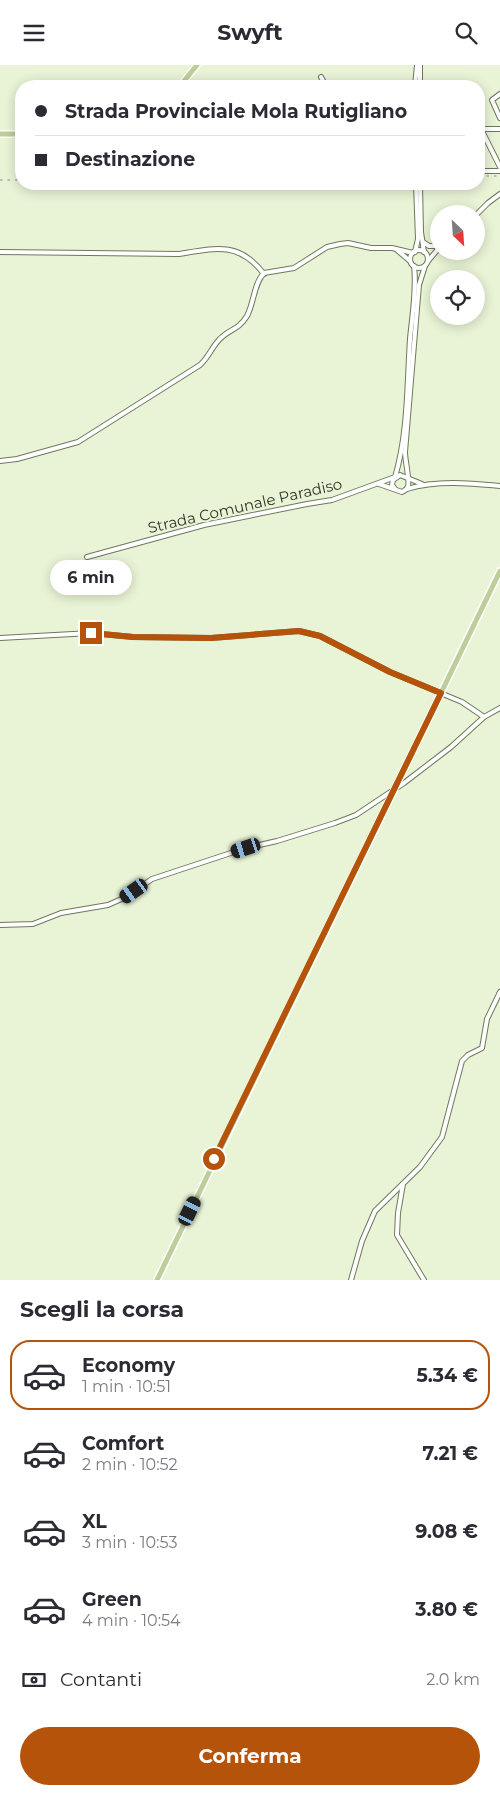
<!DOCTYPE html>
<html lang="it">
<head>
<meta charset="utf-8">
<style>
	:root { --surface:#fff; --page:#f7f7f7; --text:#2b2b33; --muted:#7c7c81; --line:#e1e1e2; --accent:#b45309 }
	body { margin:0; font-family:Montserrat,sans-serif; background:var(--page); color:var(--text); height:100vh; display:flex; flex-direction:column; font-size:19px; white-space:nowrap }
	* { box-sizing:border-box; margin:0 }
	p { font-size:16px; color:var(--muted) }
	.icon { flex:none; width:28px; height:28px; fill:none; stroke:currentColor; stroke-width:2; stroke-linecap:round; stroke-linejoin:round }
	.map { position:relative; height:1215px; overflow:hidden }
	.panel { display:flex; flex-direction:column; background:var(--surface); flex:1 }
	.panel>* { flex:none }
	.top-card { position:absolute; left:15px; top:15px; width:470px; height:110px; border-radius:20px; box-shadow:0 2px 12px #0003; display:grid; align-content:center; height:110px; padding:0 20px; background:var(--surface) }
	.needle { width:32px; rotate:155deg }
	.tools { position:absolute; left:430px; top:140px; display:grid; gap:10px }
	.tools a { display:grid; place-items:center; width:55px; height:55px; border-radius:50%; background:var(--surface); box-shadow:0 2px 12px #0003; font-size:25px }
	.end { position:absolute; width:22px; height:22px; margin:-11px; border:6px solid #b45309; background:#fff; box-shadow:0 0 0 2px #fff }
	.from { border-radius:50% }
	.bubble { position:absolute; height:35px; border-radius:18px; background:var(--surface); box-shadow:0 2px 12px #0003; font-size:16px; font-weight:700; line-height:35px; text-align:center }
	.car { position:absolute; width:15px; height:30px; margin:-15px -8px; border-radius:6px; box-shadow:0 0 4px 1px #0007; background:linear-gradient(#222 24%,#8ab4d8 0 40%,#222 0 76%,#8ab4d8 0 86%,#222 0) }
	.top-card b { display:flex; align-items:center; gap:18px; height:48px; font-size:19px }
	.top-card b+b { border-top:1px solid var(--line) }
	.top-card i { width:12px; height:12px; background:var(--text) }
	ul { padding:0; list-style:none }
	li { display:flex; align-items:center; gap:15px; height:70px; margin:0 10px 8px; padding:0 10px; border:2px solid transparent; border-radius:20px }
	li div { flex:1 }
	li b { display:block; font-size:19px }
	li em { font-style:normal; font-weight:700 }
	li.current { border-color:var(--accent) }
	li>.icon { width:45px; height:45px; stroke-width:1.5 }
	h2 { padding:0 20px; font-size:22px; line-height:60px }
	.pay { display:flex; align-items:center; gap:12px; height:55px; padding:0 20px; font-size:19px }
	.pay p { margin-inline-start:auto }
	.button { display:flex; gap:10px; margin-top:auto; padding:10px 20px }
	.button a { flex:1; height:58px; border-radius:30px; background:var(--accent); color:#fff; font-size:20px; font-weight:700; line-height:58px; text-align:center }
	header { display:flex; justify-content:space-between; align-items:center; height:65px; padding:0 20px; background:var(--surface); font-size:22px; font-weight:700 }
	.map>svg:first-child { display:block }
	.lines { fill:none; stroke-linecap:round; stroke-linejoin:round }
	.minor-casing { stroke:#6e785d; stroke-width:6 }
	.major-casing { stroke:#fff; stroke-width:8 }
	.minor { stroke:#fff; stroke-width:4 }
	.major { stroke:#bece9b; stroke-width:5 }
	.rail { stroke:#8b937e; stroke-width:1; stroke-dasharray:2.5 5; stroke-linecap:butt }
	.route { stroke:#b45309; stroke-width:6 }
	.labels { text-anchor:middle; stroke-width:4; stroke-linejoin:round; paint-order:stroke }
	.street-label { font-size:15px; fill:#313529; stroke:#e9f4d6 }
</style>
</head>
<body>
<header><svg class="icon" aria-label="menu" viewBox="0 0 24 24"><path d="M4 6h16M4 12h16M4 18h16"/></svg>Swyft<svg class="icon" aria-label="search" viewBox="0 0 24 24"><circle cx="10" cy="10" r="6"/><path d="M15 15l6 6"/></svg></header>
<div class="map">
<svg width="500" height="1215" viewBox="0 0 500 1215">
	<rect width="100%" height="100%" fill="#e9f4d6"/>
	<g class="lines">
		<defs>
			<g id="minor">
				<polyline points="420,0 420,21"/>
				<polyline points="321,12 326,21"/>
				<polyline points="188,21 192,20 194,21"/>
				<polyline points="415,21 417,0"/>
				<polyline points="500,29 492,35 500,53"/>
				<polyline points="480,64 500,64"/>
				<polyline points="481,64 500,102"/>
				<polyline points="479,106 500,106"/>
				<polyline points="420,119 421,167 424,187"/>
				<polyline points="476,150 488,138 500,129"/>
				<polyline points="423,177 429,181 439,181"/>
				<polyline points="397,185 410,196"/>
				<circle cx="419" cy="194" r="9"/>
				<path d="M 0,187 L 179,189 C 215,183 239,176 264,209"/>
				<polyline points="415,187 418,174 416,119"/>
				<polyline points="428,196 439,183"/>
				<path d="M 0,396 L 17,394 L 78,377 L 200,300 C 208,293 211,284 218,276 C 228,264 238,266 247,251 C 254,238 254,218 264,208 L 294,203 L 327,182 L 340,179 L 348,178 L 371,183 L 392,183 L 413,188"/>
				<path d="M 379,419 L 402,427 C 405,425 407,425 408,421 C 410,417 405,395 405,387 L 419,220 L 425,201"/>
				<polyline points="395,424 392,420 393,415 400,410 422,419"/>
				<path d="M 407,424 C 436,415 469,418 500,421"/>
				<path d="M 87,492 L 204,460 L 307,439 L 332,435 L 395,412 C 408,369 407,320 410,274 C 412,251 417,225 414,201"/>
				<polyline points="0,573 91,568 133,572 211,573 299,566 320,571 390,607 462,637 484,652"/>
				<polyline points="0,860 33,859 61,848 108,840 126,832 152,814 246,783 277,776 335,758 356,750 404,718 451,682 484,652 500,643"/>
				<polyline points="403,1119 398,1148 397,1170 424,1215"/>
				<polyline points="351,1215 362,1176 375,1146 420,1102 442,1072 462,996 468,990 482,983 487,954 500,927"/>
			</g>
			<g id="major">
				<polyline points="180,21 197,0"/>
				<polyline points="0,69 21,69"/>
				<polyline points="157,1215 500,506"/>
			</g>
		</defs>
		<use href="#minor" class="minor-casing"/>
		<use href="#major" class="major-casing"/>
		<use href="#minor" class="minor"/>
		<use href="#major" class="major"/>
		<g class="rail">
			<polyline points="479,111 500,111"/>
			<polyline points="0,115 21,115"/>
		</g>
	</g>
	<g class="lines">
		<polyline class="route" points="91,568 133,572 211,573 299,566 320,571 390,607 441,628 214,1094"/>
	</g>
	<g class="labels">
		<g class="street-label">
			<text transform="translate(245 441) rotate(-13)" y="5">Strada Comunale Paradiso</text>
		</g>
	</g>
</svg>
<div class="tools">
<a><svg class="needle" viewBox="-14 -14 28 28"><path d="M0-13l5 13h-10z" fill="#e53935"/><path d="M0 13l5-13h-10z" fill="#7c7c81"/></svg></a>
<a><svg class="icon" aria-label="locate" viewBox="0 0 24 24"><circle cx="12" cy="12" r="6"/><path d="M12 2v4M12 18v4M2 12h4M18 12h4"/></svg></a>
</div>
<i class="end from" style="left:214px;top:1094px"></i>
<i class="end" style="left:91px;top:568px"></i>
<div class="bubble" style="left:50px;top:495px;width:82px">6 min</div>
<i class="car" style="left:246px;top:783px;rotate:252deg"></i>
<i class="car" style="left:134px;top:826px;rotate:235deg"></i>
<i class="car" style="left:190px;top:1146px;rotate:26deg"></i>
<div class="top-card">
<b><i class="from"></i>Strada Provinciale Mola Rutigliano</b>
<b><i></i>Destinazione</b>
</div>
</div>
<section class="panel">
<h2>Scegli la corsa</h2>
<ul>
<li class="current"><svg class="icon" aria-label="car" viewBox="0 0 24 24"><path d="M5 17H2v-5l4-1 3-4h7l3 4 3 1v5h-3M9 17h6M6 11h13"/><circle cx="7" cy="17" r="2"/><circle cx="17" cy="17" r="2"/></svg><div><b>Economy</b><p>1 min · 10:51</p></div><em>5.34 €</em></li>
<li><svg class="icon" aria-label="car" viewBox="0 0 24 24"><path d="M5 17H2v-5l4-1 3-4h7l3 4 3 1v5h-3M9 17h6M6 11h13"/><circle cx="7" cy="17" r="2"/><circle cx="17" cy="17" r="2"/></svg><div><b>Comfort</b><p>2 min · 10:52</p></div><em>7.21 €</em></li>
<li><svg class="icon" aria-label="car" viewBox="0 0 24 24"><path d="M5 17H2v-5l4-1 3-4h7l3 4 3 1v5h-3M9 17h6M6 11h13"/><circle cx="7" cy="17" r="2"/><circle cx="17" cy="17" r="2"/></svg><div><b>XL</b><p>3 min · 10:53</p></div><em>9.08 €</em></li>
<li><svg class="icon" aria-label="car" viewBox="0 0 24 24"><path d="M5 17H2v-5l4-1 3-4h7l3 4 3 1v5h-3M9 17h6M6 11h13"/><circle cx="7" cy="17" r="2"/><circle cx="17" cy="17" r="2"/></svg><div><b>Green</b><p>4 min · 10:54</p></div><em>3.80 €</em></li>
</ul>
<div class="pay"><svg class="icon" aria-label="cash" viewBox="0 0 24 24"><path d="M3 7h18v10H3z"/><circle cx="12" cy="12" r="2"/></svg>Contanti<p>2.0 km</p></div>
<div class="button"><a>Conferma</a></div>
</section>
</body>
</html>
